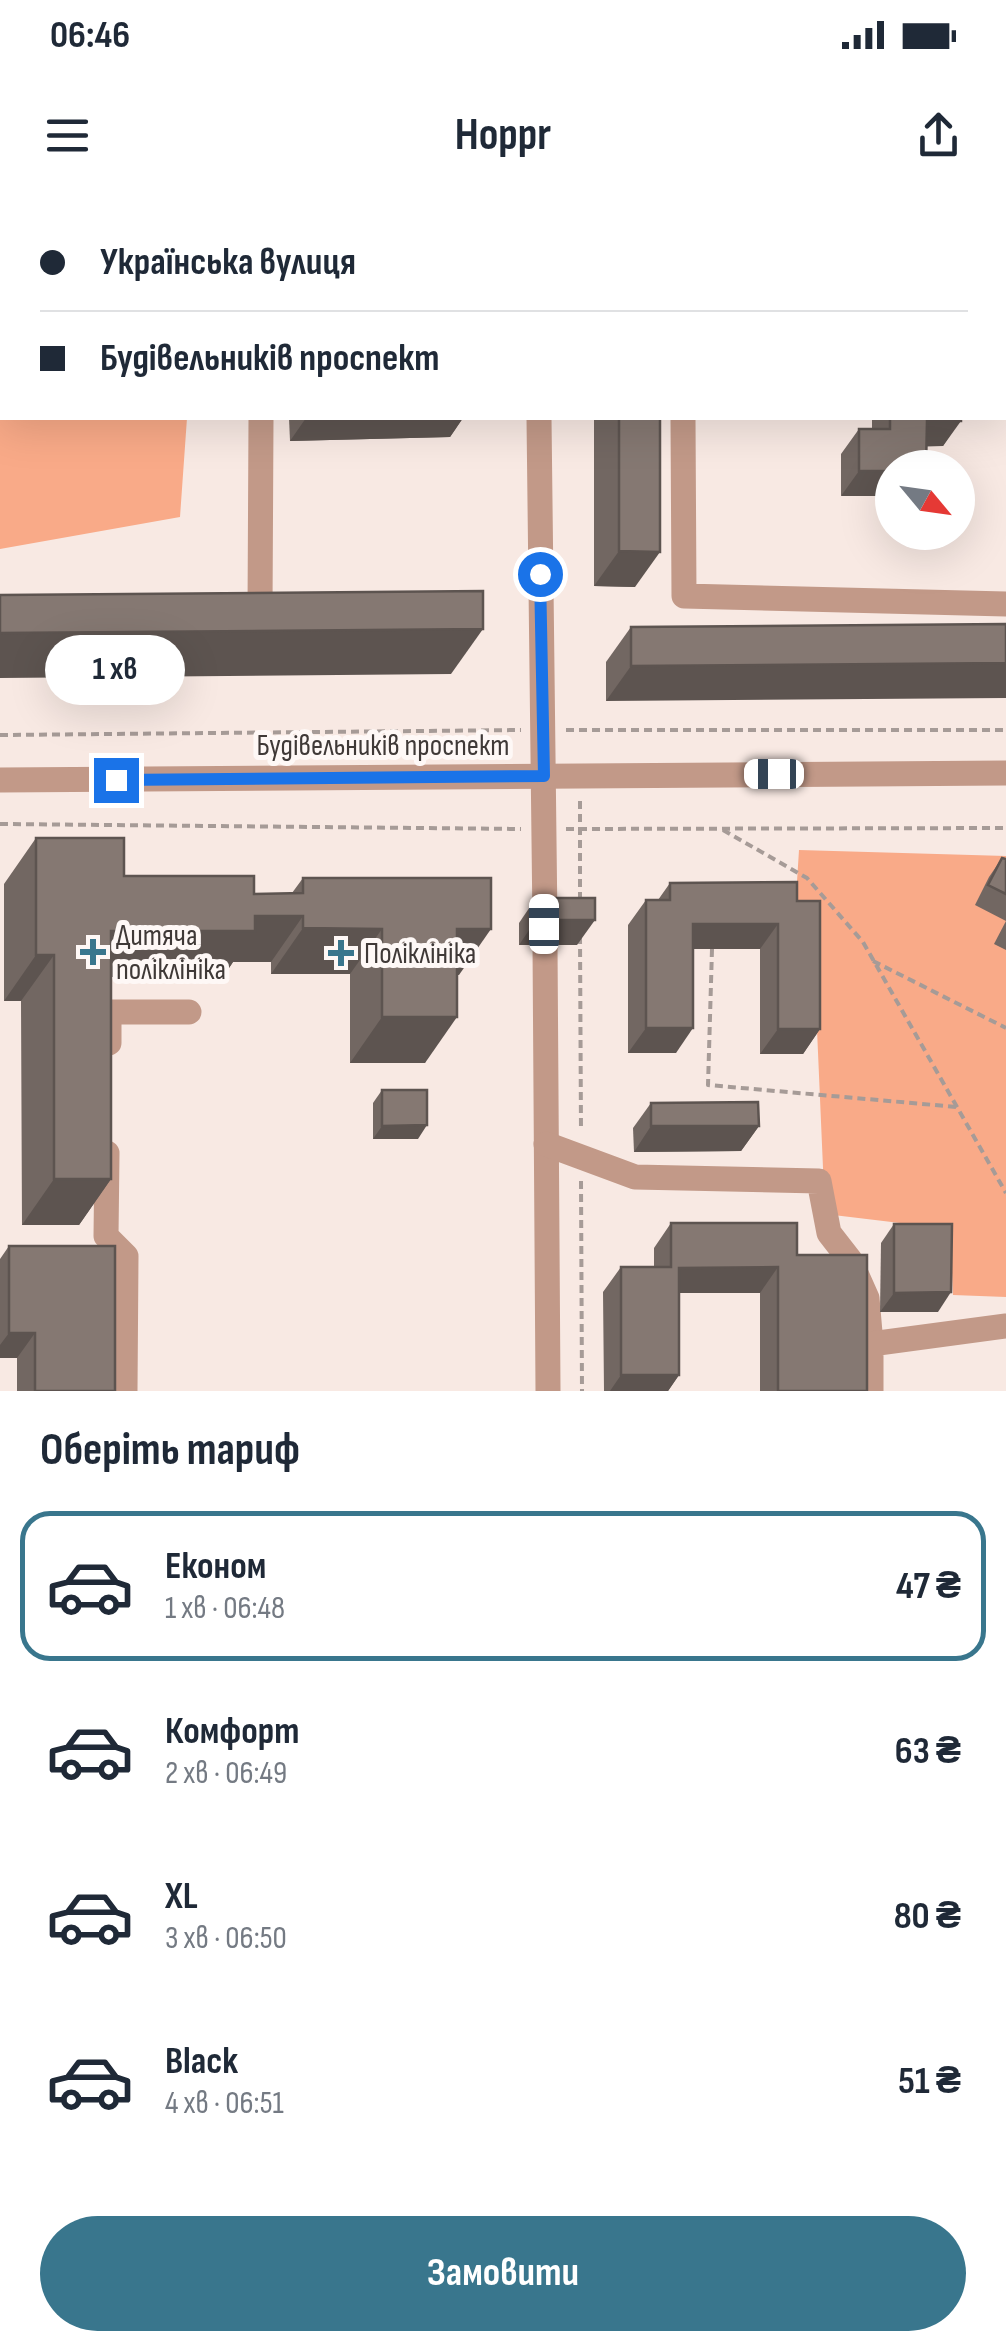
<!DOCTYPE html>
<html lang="uk">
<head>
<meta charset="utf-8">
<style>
	:root { --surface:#fff; --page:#f6f6f7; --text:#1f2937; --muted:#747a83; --line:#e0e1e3; --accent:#39768d }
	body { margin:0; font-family:"Sofia Sans Condensed",sans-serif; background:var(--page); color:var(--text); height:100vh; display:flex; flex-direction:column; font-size:38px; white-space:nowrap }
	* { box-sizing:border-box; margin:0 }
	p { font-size:32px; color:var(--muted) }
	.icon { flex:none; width:55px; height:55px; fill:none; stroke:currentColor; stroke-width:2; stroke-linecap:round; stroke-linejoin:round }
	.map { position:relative; height:1191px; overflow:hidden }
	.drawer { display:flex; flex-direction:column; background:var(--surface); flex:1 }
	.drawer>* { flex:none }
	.guide { position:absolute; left:0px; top:0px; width:1008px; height:220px; box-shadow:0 10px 40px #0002; display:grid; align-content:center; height:220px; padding:0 40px; background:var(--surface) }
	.needle { width:65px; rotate:119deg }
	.buttons { position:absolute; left:875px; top:250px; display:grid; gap:20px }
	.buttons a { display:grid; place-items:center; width:100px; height:100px; border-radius:50%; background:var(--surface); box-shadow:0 10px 40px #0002; font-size:50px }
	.end { position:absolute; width:45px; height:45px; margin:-22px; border:12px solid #1a73e8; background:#fff; box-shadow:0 0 0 5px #fff }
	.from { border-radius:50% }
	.bubble { position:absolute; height:70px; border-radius:35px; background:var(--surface); box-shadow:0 10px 40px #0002; font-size:32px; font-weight:700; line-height:70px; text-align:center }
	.car { position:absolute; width:30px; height:60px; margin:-30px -15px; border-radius:12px; box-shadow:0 0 8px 2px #0007; background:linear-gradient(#fff 24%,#345 0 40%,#fff 0 76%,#345 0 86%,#fff 0) }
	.guide b { display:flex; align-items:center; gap:35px; height:95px; font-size:38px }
	.guide b+b { border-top:2px solid var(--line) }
	.guide i { width:25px; height:25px; background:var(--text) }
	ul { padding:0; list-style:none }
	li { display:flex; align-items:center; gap:30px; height:150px; margin:0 20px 15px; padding:0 20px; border:5px solid transparent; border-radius:30px }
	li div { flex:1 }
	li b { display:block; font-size:38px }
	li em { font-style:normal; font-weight:700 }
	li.active { border-color:var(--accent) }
	li>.icon { width:90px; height:90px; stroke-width:1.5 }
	h2 { padding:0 40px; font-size:45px; line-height:120px }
	.primary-button { display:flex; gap:20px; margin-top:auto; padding:20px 40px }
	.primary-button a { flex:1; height:115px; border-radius:60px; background:var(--accent); color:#fff; font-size:40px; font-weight:700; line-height:115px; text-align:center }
	.status { display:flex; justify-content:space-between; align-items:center; height:70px; padding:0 50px; background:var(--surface); direction:ltr }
	.status svg { height:28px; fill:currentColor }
	header { display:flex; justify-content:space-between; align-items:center; height:130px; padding:0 40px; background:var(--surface); font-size:45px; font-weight:700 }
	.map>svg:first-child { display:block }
	.green { fill:#f9aa88 }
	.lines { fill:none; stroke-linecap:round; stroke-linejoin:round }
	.path { stroke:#a69b97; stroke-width:4; stroke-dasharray:8 5; stroke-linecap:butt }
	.minor { stroke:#c29988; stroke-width:25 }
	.wall { fill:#726762 }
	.shaded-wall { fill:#5d5450 }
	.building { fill:#857872; stroke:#5d5450; stroke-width:2.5 }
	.route { stroke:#1a73e8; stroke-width:12 }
	.poi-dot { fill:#39768d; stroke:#fef8f6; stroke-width:4 }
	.labels { text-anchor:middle; stroke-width:10; stroke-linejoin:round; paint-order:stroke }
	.street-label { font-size:30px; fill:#3f3937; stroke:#fef8f6 }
	.poi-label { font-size:30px; fill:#3f3937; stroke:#fef8f6; text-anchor:start }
</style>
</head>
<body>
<div class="status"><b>06:46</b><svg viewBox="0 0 49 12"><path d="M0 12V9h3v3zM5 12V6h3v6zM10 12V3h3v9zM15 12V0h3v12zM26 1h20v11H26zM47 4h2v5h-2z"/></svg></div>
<header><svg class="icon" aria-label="menu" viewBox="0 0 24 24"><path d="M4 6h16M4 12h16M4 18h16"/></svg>Hoppr<svg class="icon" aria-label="share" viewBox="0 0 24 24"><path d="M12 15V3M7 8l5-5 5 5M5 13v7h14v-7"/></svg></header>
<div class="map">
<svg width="1006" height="1191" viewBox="0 0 1006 1191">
	<rect width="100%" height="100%" fill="#f8e9e3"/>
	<g class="green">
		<polygon points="0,187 2,218 187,218 180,317 0,349"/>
		<polygon points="799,650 1006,656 1006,1097 953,1095 950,1029 825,1014 812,714 795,713"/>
	</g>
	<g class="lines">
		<g class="path">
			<polyline points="566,530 1006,530"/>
			<polyline points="0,535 521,530"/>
			<polyline points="580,601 580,701"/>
			<polyline points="0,624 521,629"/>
			<polyline points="566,629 1006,628"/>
			<polyline points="723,630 807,678 863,742 1006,993"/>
			<polyline points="580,736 581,931"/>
			<polyline points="712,749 708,885 957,907"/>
			<polyline points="873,761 1006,828"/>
			<polyline points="581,981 582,1191"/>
		</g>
		<g class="minor">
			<polyline points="538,0 538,2"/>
			<polyline points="262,2 262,0"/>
			<polyline points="732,2 735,0"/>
			<polyline points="0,180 2,180"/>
			<polyline points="539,218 545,724"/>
			<polyline points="683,218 684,396 1006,404"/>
			<polyline points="260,413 261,218"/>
			<polyline points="0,580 1006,573"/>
			<polyline points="545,745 548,1191"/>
			<polyline points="109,843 109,812 189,812"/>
			<polyline points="546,944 635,977 819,981 829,1033 850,1060 867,1098 871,1144"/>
			<polyline points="107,953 106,1036 126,1056 125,1191"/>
			<polyline points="871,1191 871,1144 1006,1126"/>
		</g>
	</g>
	<g class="wall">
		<rect x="91" y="0" width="70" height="2"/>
		<rect x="594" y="0" width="65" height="2"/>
		<polygon points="289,218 463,218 450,237 290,241"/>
		<polygon points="594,218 660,218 635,387 594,386"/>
		<polygon points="872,218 961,218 943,246 926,246 841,296 841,254 859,229 872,229"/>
		<polygon points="1006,424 606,501 606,462 631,427"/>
		<polygon points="36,638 124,676 254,694 292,693 303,678 459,775 457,775 425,863 350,863 350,774 271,774 271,762 233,762 223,777 111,777 111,979 79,1025 22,1025 21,801 4,801 4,684"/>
		<polygon points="1002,658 1006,659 1006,721 975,705 989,677"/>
		<polygon points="670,683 797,701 820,829 803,854 760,854 760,749 693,749 676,853 628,853 628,725 646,700 658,700"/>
		<polygon points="536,698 577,745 519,745 519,723"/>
		<polygon points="1006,721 1006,750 994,744"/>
		<polygon points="382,890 418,939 373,939 373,903"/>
		<polygon points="651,903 759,926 741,951 634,952 633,928"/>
		<polygon points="671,1023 797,1055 867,1191 760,1191 760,1093 679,1093 679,1175 668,1191 604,1191 603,1092 621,1067 654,1067 654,1048"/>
		<polygon points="894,1024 938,1112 880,1112 881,1043"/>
		<polygon points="9,1046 115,1191 17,1191 17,1158 0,1158 0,1059"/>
	</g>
	<g class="shaded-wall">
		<polygon points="310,0 471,0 469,2 309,2"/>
		<rect x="0" y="76" width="2" height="46"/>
		<polygon points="306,218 463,218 450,237 290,241"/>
		<polygon points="927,221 961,221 943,246 909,247"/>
		<polygon points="859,271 892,271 892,296 841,296"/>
		<polygon points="619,351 660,352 635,387 594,386"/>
		<polygon points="483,429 451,474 0,478 0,433"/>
		<polygon points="1006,463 1006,498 606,501 631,466"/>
		<polygon points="255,716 303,716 271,762 233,762 223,777 79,777 111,731"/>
		<polygon points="536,720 595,720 577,745 519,745"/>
		<polygon points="693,724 778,724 760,749 676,749"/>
		<polygon points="303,728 382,729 350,774 271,774"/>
		<polygon points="457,729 491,729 459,775 425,775"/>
		<polygon points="36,755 54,755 21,801 4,801"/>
		<polygon points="382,817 457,817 425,863 350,863"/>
		<polygon points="646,828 693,828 676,853 628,853"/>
		<polygon points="778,829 820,829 803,854 760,854"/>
		<polygon points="427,925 418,939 373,939 382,926"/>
		<polygon points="651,926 759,926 741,951 634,952"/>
		<polygon points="54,979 111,979 79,1025 22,1025"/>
		<polygon points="778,1067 760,1093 661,1093 679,1068"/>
		<polygon points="951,1092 938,1112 880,1112 894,1093"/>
		<polygon points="9,1133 35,1133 17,1158 0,1158 0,1145"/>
		<polygon points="621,1175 679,1175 668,1191 610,1191"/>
	</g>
	<g class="building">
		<rect x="122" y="0" width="39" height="2"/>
		<rect x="619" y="0" width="40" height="2"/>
		<rect x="0" y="40" width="2" height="36"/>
		<polygon points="619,218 660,218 660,352 619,351"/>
		<polygon points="890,218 961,218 961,221 927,221 926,268 892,268 892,271 859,271 859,229 890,229"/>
		<polygon points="483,391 483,429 0,433 0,395"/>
		<polygon points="1006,424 1006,463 631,466 631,427"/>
		<polygon points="36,638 124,638 124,676 254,676 254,694 303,693 303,678 491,678 491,729 457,729 457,817 382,817 382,729 303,728 303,716 255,716 255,731 111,731 111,979 54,979 54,755 36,755"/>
		<polygon points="1002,658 1006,659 1006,694 988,685"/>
		<polygon points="797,682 797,701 820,701 820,829 778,829 778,724 693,724 693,828 646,828 646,700 670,700 670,683"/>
		<rect x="536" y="698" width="59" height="22"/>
		<polygon points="382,890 427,890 427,925 382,926"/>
		<polygon points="758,902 759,926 651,926 651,903"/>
		<polygon points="671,1023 797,1023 797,1055 867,1055 867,1191 778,1191 778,1067 679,1068 679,1175 621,1175 621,1067 671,1067"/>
		<polygon points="894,1024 952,1024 951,1092 894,1093"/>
		<polygon points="9,1046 115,1046 115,1191 35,1191 35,1133 9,1133"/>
	</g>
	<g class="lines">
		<polyline class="route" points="116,580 544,576 540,374"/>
	</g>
	<g class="poi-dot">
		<path d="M88 737h10v10h10v10h-10v10h-10v-10h-10v-10h10z"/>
		<path d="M336 738h10v10h10v10h-10v10h-10v-10h-10v-10h10z"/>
	</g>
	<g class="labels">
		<g class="street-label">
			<text x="383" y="555">Будівельників проспект</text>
		</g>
		<g class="poi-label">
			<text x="116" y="745">Дитяча<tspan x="116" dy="34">поліклініка</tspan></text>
			<text x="364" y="763">Поліклініка</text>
		</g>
	</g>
</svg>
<div class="buttons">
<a><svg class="needle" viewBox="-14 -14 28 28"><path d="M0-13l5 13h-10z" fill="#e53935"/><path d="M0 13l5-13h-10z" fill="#747a83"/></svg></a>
</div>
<i class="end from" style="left:540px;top:374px"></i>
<i class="end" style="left:116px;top:580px"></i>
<div class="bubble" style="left:45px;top:435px;width:140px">1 хв</div>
<i class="car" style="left:774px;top:574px;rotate:270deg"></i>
<i class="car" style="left:544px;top:724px;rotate:0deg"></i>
<div class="guide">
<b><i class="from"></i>Українська вулиця</b>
<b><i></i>Будівельників проспект</b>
</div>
</div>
<section class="drawer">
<h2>Оберіть тариф</h2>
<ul>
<li class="active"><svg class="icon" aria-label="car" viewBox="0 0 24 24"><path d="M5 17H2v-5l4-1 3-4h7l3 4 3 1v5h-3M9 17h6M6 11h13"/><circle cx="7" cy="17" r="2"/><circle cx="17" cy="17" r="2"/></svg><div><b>Економ</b><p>1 хв · 06:48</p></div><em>47 ₴</em></li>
<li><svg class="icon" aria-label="car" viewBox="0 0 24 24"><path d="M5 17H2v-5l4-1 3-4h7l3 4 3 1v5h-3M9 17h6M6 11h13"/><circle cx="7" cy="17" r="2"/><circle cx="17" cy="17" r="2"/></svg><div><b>Комфорт</b><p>2 хв · 06:49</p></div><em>63 ₴</em></li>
<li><svg class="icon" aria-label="car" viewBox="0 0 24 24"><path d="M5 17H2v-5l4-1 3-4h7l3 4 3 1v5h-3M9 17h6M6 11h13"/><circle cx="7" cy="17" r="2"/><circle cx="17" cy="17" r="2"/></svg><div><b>XL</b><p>3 хв · 06:50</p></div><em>80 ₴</em></li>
<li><svg class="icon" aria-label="car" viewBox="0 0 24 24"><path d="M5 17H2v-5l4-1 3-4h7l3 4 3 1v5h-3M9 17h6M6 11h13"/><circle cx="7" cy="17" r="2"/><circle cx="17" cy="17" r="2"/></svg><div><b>Black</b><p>4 хв · 06:51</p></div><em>51 ₴</em></li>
</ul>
<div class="primary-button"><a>Замовити</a></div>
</section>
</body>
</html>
